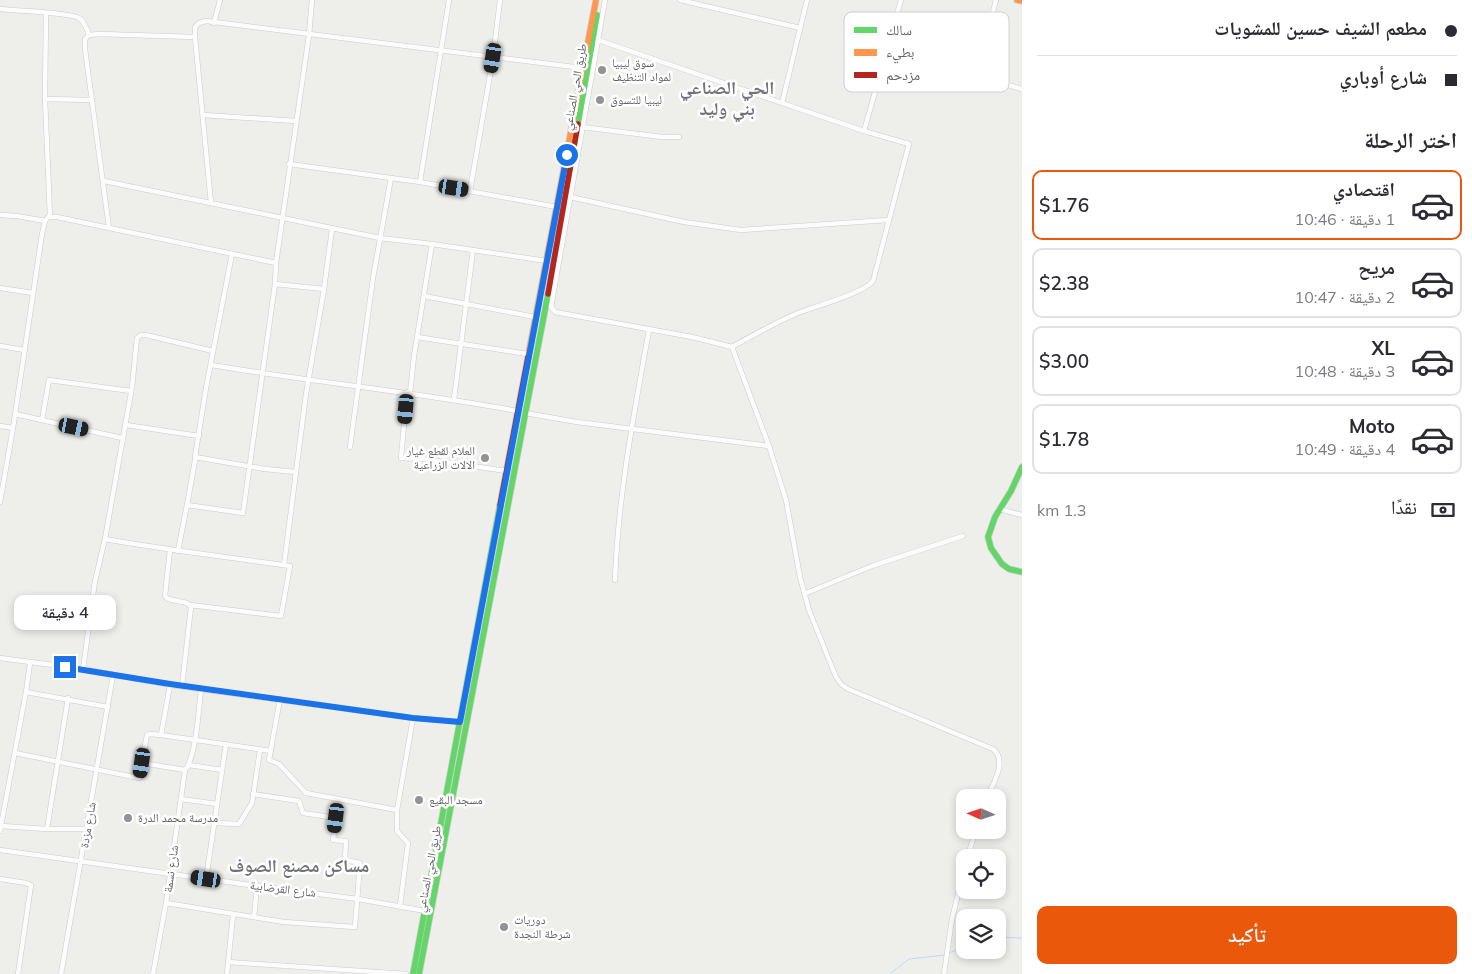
<!DOCTYPE html>
<html lang="ar">
<head>
<meta charset="utf-8">
<style>
	:root { --surface:#fff; --page:#f2f2f3; --text:#2b2b33; --muted:#7c7c81; --line:#e1e1e2; --accent:#ea580c }
	body { margin:0; font-family:Mulish,"Noto Naskh Arabic",sans-serif; background:var(--page); color:var(--text); direction:rtl; height:100vh; display:flex; flex-direction:column; font-size:19px; white-space:nowrap }
	* { box-sizing:border-box; margin:0 }
	p { font-size:16px; color:var(--muted) }
	.icon { flex:none; width:28px; height:28px; fill:none; stroke:currentColor; stroke-width:2; stroke-linecap:round; stroke-linejoin:round }
	.map { position:relative; flex:1; overflow:hidden; direction:ltr }
	.sheet { display:flex; flex-direction:column; background:var(--surface); width:450px }
	.sheet>* { flex:none }
	.guide { display:grid; align-content:center; height:110px; padding:0 15px; background:var(--surface) }
	.needle { width:32px; rotate:273deg }
	.fabs { position:absolute; left:956px; top:789px; display:grid; gap:10px }
	.fabs a { display:grid; place-items:center; width:50px; height:50px; border-radius:10px; background:var(--surface); box-shadow:0 2px 8px #0003; font-size:25px }
	.end { position:absolute; width:22px; height:22px; margin:-11px; border:6px solid #1a73e8; background:#fff; box-shadow:0 0 0 2px #fff }
	.from { border-radius:50% }
	.bubble { position:absolute; height:35px; border-radius:10px; background:var(--surface); box-shadow:0 2px 8px #0003; font-size:16px; font-weight:600; line-height:35px; text-align:center; direction:rtl }
	.car { position:absolute; width:15px; height:30px; margin:-15px -8px; border-radius:6px; box-shadow:0 0 4px 1px #0007; background:linear-gradient(#222 24%,#8ab4d8 0 40%,#222 0 76%,#8ab4d8 0 86%,#222 0) }
	.guide b { display:flex; align-items:center; gap:18px; height:48px; font-size:19px }
	.guide b+b { border-top:1px solid var(--line) }
	.guide i { width:12px; height:12px; background:var(--text) }
	ul { padding:0; list-style:none }
	li { display:flex; align-items:center; gap:15px; height:70px; margin:0 10px 8px; padding:0 5px; border:2px solid var(--line); border-radius:10px }
	li div { flex:1 }
	li b { display:block; font-size:19px }
	li em { font-style:normal; font-weight:600 }
	li.selected { border-color:var(--accent) }
	li>.icon { width:45px; height:45px; stroke-width:1.5 }
	h2 { padding:0 15px; font-size:22px; line-height:60px }
	.pay { display:flex; align-items:center; gap:12px; height:55px; padding:0 15px; font-size:19px }
	.pay p { margin-inline-start:auto }
	.cta { display:flex; gap:10px; margin-top:auto; padding:10px 15px }
	.cta a { flex:1; height:58px; border-radius:10px; background:var(--accent); color:#fff; font-size:20px; font-weight:600; line-height:58px; text-align:center }
	main { display:flex; flex:1; min-height:0 }
	.map>svg:first-child { display:block }
	.lines { fill:none; stroke-linecap:round; stroke-linejoin:round }
	.stream { stroke:#bfd9f7; stroke-width:1 }
	.street-casing { stroke:#cbcccb; stroke-width:5.5 }
	.fast-casing { stroke:#cacaca; stroke-width:7 }
	.slow-casing { stroke:#cacaca; stroke-width:7 }
	.jam-casing { stroke:#cacaca; stroke-width:7 }
	.street { stroke:#fcfcfc; stroke-width:4.5 }
	.fast { stroke:#63d668; stroke-width:5.5 }
	.slow { stroke:#ff974d; stroke-width:5.5 }
	.jam { stroke:#b3261e; stroke-width:5.5 }
	.route { stroke:#1a73e8; stroke-width:6 }
	.poi-dot { fill:#919395; stroke:#fff; stroke-width:2 }
	.labels { text-anchor:middle; stroke-width:5; stroke-linejoin:round; paint-order:stroke }
	.poi-label { font-size:12px; fill:#5f6267; stroke:#fff; text-anchor:start }
	.street-label { font-size:12px; fill:#5f6267; stroke:#fff }
	.district-label { font-size:18px; font-weight:bold; fill:#707379; stroke:#fff }
	.key { fill:#fff; stroke:#cfd0d1; stroke-width:1 }
	.key-label { font-size:14px; fill:#5f6267 }
</style>
</head>
<body>
<main>
<section class="sheet">
<div class="guide">
<b><i class="from"></i>مطعم الشيف حسين للمشويات</b>
<b><i></i>شارع أوباري</b>
</div>
<h2>اختر الرحلة</h2>
<ul>
<li class="selected"><svg class="icon" aria-label="car" viewBox="0 0 24 24"><path d="M5 17H2v-5l4-1 3-4h7l3 4 3 1v5h-3M9 17h6M6 11h13"/><circle cx="7" cy="17" r="2"/><circle cx="17" cy="17" r="2"/></svg><div><b>اقتصادي</b><p>1 دقيقة · 10:46</p></div><em>$1.76</em></li>
<li><svg class="icon" aria-label="car" viewBox="0 0 24 24"><path d="M5 17H2v-5l4-1 3-4h7l3 4 3 1v5h-3M9 17h6M6 11h13"/><circle cx="7" cy="17" r="2"/><circle cx="17" cy="17" r="2"/></svg><div><b>مريح</b><p>2 دقيقة · 10:47</p></div><em>$2.38</em></li>
<li><svg class="icon" aria-label="car" viewBox="0 0 24 24"><path d="M5 17H2v-5l4-1 3-4h7l3 4 3 1v5h-3M9 17h6M6 11h13"/><circle cx="7" cy="17" r="2"/><circle cx="17" cy="17" r="2"/></svg><div><b>XL</b><p>3 دقيقة · 10:48</p></div><em>$3.00</em></li>
<li><svg class="icon" aria-label="car" viewBox="0 0 24 24"><path d="M5 17H2v-5l4-1 3-4h7l3 4 3 1v5h-3M9 17h6M6 11h13"/><circle cx="7" cy="17" r="2"/><circle cx="17" cy="17" r="2"/></svg><div><b>Moto</b><p>4 دقيقة · 10:49</p></div><em>$1.78</em></li>
</ul>
<div class="pay"><svg class="icon" aria-label="cash" viewBox="0 0 24 24"><path d="M3 7h18v10H3z"/><circle cx="12" cy="12" r="2"/></svg>نقدًا<p>1.3 km</p></div>
<div class="cta"><a>تأكيد</a></div>
</section>
<div class="map">
<svg width="1022" height="974" viewBox="0 0 1022 974">
	<rect width="100%" height="100%" fill="#eeeeea"/>
	<g class="lines">
		<g class="stream">
			<polyline points="998,937 1022,938"/>
			<polyline points="949,953 965,946"/>
			<polyline points="891,973 909,959 945,955"/>
		</g>
		<defs>
			<g id="street">
				<polyline points="680,0 800,28"/>
				<polyline points="996,0 978,70 982,78 1022,89"/>
				<path d="M 0,9 C 15,11 69,12 79,18 C 84,21 87,29 89,35"/>
				<polyline points="46,13 45,99 50,216"/>
				<polyline points="214,23 220,0"/>
				<path d="M 598,40 L 864,131 L 909,144 L 873,281 C 862,294 816,306 798,313 C 775,323 753,335 732,347"/>
				<polyline points="45,99 92,100"/>
				<polyline points="782,103 807,0"/>
				<polyline points="203,115 296,121"/>
				<polyline points="582,127 662,137 679,137"/>
				<polyline points="864,131 901,0"/>
				<polyline points="289,164 420,182 557,207"/>
				<polyline points="104,181 380,238 432,244 547,261"/>
				<polyline points="420,182 449,0"/>
				<polyline points="470,191 493,58 500,0"/>
				<polyline points="570,197 684,222 741,230 888,220"/>
				<polyline points="211,203 195,37 195,27 199,23 206,21 582,68"/>
				<polyline points="0,215 17,216 45,221"/>
				<polyline points="109,228 85,49 85,39 89,35 99,34 195,37"/>
				<polyline points="232,254 206,388 195,457 265,469 296,472 306,394 324,289"/>
				<polyline points="276,263 309,35 312,0"/>
				<polyline points="275,284 324,289 332,229"/>
				<polyline points="0,288 33,293"/>
				<polyline points="424,296 535,317"/>
				<polyline points="417,337 528,354"/>
				<polyline points="0,346 25,350"/>
				<path d="M 211,365 C 313,382 416,392 518,411"/>
				<polyline points="407,392 401,458 423,459 507,471"/>
				<polyline points="410,393 414,356 432,244"/>
				<polyline points="454,399 473,250"/>
				<polyline points="525,413 577,422 769,446 732,347 692,337 555,312 551,307 605,0"/>
				<polyline points="15,414 122,438"/>
				<polyline points="42,420 49,380 131,391"/>
				<polyline points="126,425 199,436"/>
				<polyline points="0,426 13,428"/>
				<path d="M 769,446 L 786,500 L 800,577 L 809,610 L 836,677 L 842,685 L 848,689 L 993,749 C 1008,761 993,783 987,798"/>
				<polyline points="350,447 373,278 391,178"/>
				<polyline points="0,502 13,428 42,234 45,221 48,217 57,217 276,263 275,284 243,513 187,505 178,551"/>
				<polyline points="187,505 196,455"/>
				<polyline points="999,509 1022,515"/>
				<path d="M 105,539 C 166,550 228,557 290,566 L 281,616 L 190,605"/>
				<polyline points="170,550 165,596 168,599 187,603 191,607 182,686"/>
				<polyline points="284,565 296,472"/>
				<path d="M 615,580 C 618,496 634,413 649,330"/>
				<polyline points="804,594 872,566 963,536"/>
				<polyline points="0,658 83,669 170,685 413,718 461,722"/>
				<polyline points="83,669 95,581 105,539 132,387 137,338 141,335 146,335 213,351"/>
				<polyline points="26,692 108,707"/>
				<polyline points="68,698 47,829 87,829"/>
				<polyline points="280,699 269,760 279,764 306,793 397,810 397,831 408,843 400,906"/>
				<polyline points="161,735 271,751"/>
				<polyline points="15,753 139,778 147,735 150,734 161,735 170,685"/>
				<polyline points="142,763 185,770"/>
				<polyline points="189,765 222,770"/>
				<polyline points="181,799 217,804"/>
				<polyline points="397,810 413,718"/>
				<polyline points="214,823 239,824 252,803 260,750"/>
				<polyline points="1,826 47,829"/>
				<polyline points="0,831 26,692 30,663"/>
				<polyline points="0,850 257,886 358,899 425,911"/>
				<polyline points="967,858 976,830"/>
				<polyline points="0,879 26,883 31,885 18,974"/>
				<polyline points="206,879 226,744"/>
				<polyline points="166,903 284,922 355,927 360,863 345,860 346,841 333,840 336,818 303,813 299,801 253,794"/>
				<polyline points="254,917 257,886"/>
				<polyline points="228,962 406,974"/>
				<polyline points="61,974 113,675"/>
				<path d="M 153,974 L 166,903 L 185,770 C 196,758 199,707 201,689"/>
				<polyline points="227,974 233,915"/>
				<polyline points="944,974 952,919 965,865"/>
			</g>
			<g id="fast">
				<polyline points="578,124 597,15"/>
				<polyline points="1022,467 1011,491 995,517 988,537 991,548 1002,564 1009,569 1022,572"/>
				<polyline points="413,974 500,505"/>
				<polyline points="419,974 548,294"/>
			</g>
			<g id="slow">
				<polyline points="1017,0 1022,1"/>
				<polyline points="528,357 596,0"/>
			</g>
			<g id="jam">
				<polyline points="548,294 578,124"/>
				<polyline points="500,505 528,357"/>
			</g>
		</defs>
		<use href="#street" class="street-casing"/>
		<use href="#fast" class="fast-casing"/>
		<use href="#slow" class="slow-casing"/>
		<use href="#jam" class="jam-casing"/>
		<use href="#street" class="street"/>
		<use href="#fast" class="fast"/>
		<use href="#slow" class="slow"/>
		<use href="#jam" class="jam"/>
	</g>
	<g class="lines">
		<polyline class="route" points="65,667 170,684 413,718 460,722 567,155"/>
	</g>
	<g class="poi-dot">
		<circle cx="602" cy="70" r="5"/>
		<circle cx="600" cy="100" r="5"/>
		<circle cx="485" cy="458" r="5"/>
		<circle cx="419" cy="800" r="5"/>
		<circle cx="128" cy="818" r="5"/>
		<circle cx="504" cy="927" r="5"/>
	</g>
	<g class="labels">
		<g class="poi-label">
			<text x="612" y="67">سوق ليبيا<tspan x="612" dy="14">لمواد التنظيف</tspan></text>
			<text x="610" y="104">ليبيا للتسوق</text>
			<text x="475" y="455" text-anchor="end">العلام لقطع غيار<tspan x="475" dy="14">الالات الزراعية</tspan></text>
			<text x="429" y="804">مسجد البقيع</text>
			<text x="138" y="822">مدرسة محمد الدرة</text>
			<text x="514" y="924">دوريات<tspan x="514" dy="14">شرطة النجدة</tspan></text>
		</g>
		<g class="street-label">
			<text transform="translate(575 87) rotate(-80)" y="4">طريق الحي الصناعي</text>
			<text transform="translate(88 825) rotate(-80)" y="4">شارع مزدة</text>
			<text transform="translate(171 869) rotate(-82)" y="4">شارع نسمة</text>
			<text transform="translate(429 869) rotate(-79)" y="4">طريق الحي الصناعي</text>
			<text transform="translate(283 889) rotate(7)" y="4">شارع القرضابية</text>
		</g>
		<g class="district-label">
			<text x="727" y="94">الحي الصناعي<tspan x="727" dy="21">بني وليد</tspan></text>
			<text x="299" y="872">مساكن مصنع الصوف</text>
		</g>
	</g>
	<rect x="844" y="12" width="165" height="80" rx="8" class="key"/>
	<rect x="854" y="27" width="23" height="6" fill="#63d668"/>
	<rect x="854" y="49" width="23" height="7" fill="#ff974d"/>
	<rect x="854" y="72" width="23" height="6" fill="#b3261e"/>
	<g class="key-label">
		<text x="886" y="35">سالك</text>
		<text x="886" y="57">بطيء</text>
		<text x="886" y="80">مزدحم</text>
	</g>
</svg>
<div class="fabs">
<a><svg class="needle" viewBox="-14 -14 28 28"><path d="M0-13l5 13h-10z" fill="#e53935"/><path d="M0 13l5-13h-10z" fill="#7c7c81"/></svg></a>
<a><svg class="icon" aria-label="locate" viewBox="0 0 24 24"><circle cx="12" cy="12" r="6"/><path d="M12 2v4M12 18v4M2 12h4M18 12h4"/></svg></a>
<a><svg class="icon" aria-label="layers" viewBox="0 0 24 24"><path d="M12 4l9 5-9 5-9-5zM3 14l9 5 9-5"/></svg></a>
</div>
<i class="end from" style="left:567px;top:155px"></i>
<i class="end" style="left:65px;top:667px"></i>
<div class="bubble" style="left:14px;top:595px;width:102px">4 دقيقة</div>
<i class="car" style="left:493px;top:58px;rotate:189deg"></i>
<i class="car" style="left:454px;top:188px;rotate:99deg"></i>
<i class="car" style="left:406px;top:409px;rotate:185deg"></i>
<i class="car" style="left:74px;top:427px;rotate:102deg"></i>
<i class="car" style="left:142px;top:763px;rotate:188deg"></i>
<i class="car" style="left:336px;top:818px;rotate:187deg"></i>
<i class="car" style="left:206px;top:879px;rotate:279deg"></i>
</div>
</main>
</body>
</html>
